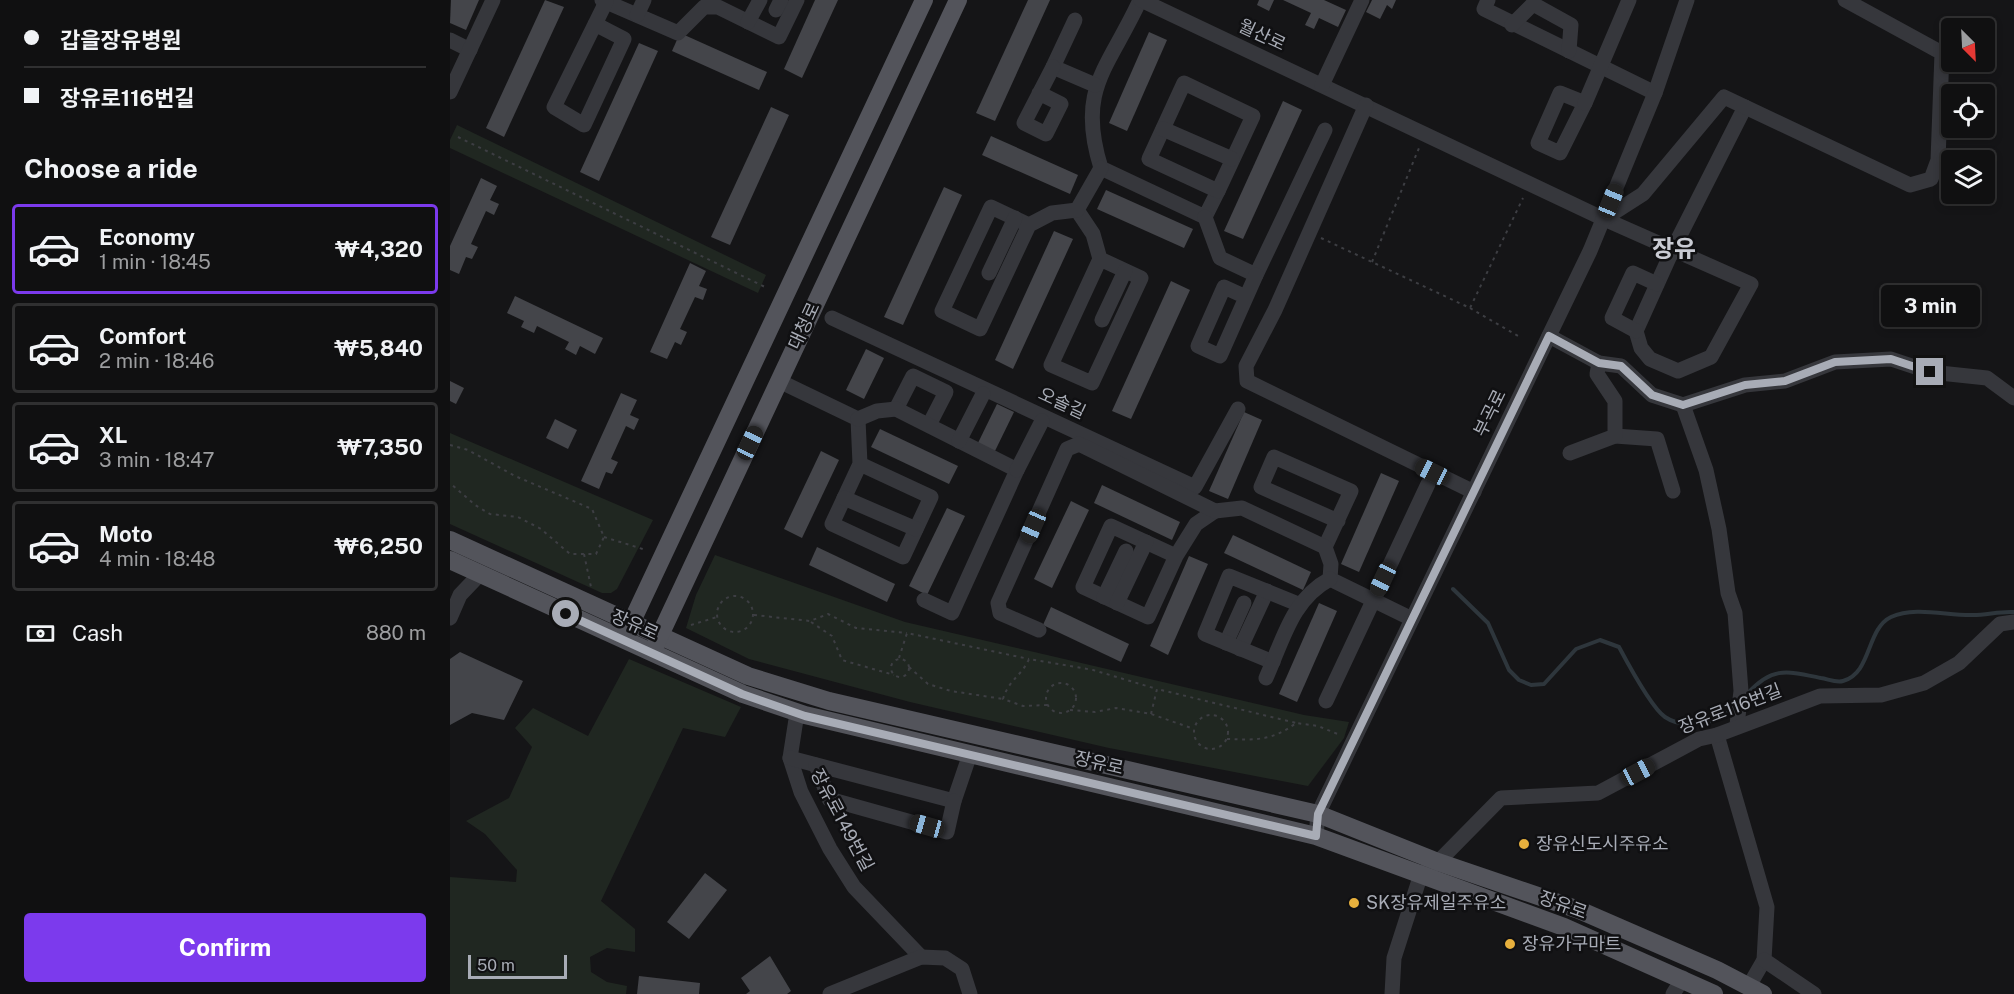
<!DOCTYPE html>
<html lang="en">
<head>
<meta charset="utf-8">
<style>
	:root { --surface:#101011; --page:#1e1e1f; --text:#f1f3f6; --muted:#9c9d9f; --line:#303031; --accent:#7c3aed }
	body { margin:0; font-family:"Public Sans","Noto Sans KR",sans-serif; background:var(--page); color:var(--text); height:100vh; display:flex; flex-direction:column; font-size:22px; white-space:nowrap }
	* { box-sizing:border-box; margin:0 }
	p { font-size:20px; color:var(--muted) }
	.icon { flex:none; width:33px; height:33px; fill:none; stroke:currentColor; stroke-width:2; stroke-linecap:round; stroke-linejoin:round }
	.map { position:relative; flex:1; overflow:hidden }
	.sheet { display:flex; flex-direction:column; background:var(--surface); width:450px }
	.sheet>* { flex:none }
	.banner { display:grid; align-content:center; height:132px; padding:0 24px; background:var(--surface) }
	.needle { width:39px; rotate:156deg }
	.fabs { position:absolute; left:1491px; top:18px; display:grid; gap:12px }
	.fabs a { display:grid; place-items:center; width:54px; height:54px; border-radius:6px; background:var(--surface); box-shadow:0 3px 9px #0003,0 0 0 2px var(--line); font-size:30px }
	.scale { position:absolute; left:18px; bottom:15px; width:99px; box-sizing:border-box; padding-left:6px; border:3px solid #a8acb6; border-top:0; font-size:16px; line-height:21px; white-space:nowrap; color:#a8acb6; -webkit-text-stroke:4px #101012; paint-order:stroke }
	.end { position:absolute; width:27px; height:27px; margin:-14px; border:8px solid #a8acb6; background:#111; box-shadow:0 0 0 3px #111 }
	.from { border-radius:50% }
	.bubble { position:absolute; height:42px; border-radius:6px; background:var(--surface); box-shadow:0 3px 9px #0003,0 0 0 2px var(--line); font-size:20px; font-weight:700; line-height:42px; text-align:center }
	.car { position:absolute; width:18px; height:36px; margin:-18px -9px; border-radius:8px; box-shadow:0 0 4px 2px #0007; background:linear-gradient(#222 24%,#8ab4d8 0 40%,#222 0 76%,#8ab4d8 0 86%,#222 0) }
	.banner b { display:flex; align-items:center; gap:21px; height:57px; font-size:22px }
	.banner b+b { border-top:2px solid var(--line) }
	.banner i { width:15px; height:15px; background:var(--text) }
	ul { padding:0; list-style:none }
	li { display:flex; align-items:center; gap:18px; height:90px; margin:0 12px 9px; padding:0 12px; border:3px solid var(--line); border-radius:6px }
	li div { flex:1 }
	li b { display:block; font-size:22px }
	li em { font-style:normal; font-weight:700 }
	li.selected { border-color:var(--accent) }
	li>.icon { width:54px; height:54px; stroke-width:1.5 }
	h2 { padding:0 24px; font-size:27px; line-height:72px }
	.pay { display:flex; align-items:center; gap:15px; height:66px; padding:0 24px; font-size:22px }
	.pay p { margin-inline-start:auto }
	.cta { display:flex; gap:12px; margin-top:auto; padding:12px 24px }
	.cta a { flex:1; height:69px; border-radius:6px; background:var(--accent); color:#fff; font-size:24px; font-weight:700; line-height:69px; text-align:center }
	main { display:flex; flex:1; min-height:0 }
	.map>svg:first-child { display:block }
	.green { fill:#202721 }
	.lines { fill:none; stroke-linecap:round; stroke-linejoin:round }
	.stream { stroke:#2e363c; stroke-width:4 }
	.building { fill:#44454a }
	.path { stroke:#3d3e43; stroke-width:2; stroke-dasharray:3 4.5; stroke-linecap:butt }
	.minor { stroke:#36373c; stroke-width:15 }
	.major { stroke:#53545b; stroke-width:18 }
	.route { stroke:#a8acb6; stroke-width:8 }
	.poi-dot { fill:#e7b03d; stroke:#101012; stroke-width:2 }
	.labels { text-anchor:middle; stroke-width:5; stroke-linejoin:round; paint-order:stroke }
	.street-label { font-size:18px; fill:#a8acb6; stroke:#101012 }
	.poi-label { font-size:18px; fill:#a8acb6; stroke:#101012; text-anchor:start }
	.district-label { font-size:24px; font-weight:bold; fill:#c9cbd3; stroke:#101012 }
</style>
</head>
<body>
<main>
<section class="sheet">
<div class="banner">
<b><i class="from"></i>갑을장유병원</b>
<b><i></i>장유로116번길</b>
</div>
<h2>Choose a ride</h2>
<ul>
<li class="selected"><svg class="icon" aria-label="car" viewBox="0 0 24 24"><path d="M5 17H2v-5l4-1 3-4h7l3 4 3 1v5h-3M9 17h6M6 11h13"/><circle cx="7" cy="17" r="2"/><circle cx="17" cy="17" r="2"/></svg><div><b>Economy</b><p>1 min · 18:45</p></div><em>₩4,320</em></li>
<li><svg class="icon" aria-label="car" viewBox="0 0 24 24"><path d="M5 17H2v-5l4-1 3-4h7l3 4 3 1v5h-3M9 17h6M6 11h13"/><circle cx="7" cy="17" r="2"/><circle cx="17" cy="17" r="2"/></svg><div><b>Comfort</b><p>2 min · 18:46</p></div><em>₩5,840</em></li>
<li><svg class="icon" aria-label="car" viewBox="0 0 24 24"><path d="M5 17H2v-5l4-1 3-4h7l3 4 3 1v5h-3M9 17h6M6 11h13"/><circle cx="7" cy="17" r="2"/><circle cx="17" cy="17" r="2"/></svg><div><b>XL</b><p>3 min · 18:47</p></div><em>₩7,350</em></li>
<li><svg class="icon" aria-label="car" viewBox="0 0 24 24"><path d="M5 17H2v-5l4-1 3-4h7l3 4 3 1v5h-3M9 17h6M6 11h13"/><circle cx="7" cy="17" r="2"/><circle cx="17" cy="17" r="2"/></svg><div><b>Moto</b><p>4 min · 18:48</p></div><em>₩6,250</em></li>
</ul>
<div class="pay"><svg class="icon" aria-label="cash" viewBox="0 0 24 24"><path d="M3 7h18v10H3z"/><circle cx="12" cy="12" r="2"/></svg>Cash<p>880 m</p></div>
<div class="cta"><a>Confirm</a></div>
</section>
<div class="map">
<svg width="1564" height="994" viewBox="0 0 1564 994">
	<rect width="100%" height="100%" fill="#151517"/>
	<g class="green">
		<polygon points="7,125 316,275 308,293 0,148 0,140"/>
		<polygon points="0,433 203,520 167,589 161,593 152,593 0,524"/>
		<polygon points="265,555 455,622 854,715 899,722 894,738 858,786 659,748 460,702 299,659 236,628 246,595"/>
		<polygon points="179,659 291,707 275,737 233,728 151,901 185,929 185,952 157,948 140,957 141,972 157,982 177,986 176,994 0,994 0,877 66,882 67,870 35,834 16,821 59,798 82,747 65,728 83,708 138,736"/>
	</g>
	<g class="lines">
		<g class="stream">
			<path d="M 1003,589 L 1038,623 L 1059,670 L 1069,680 L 1081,685 L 1094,684 L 1126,649 L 1150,640 L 1169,647 C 1177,662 1202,708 1215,717 C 1234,730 1269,724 1283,708"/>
			<path d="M 1297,694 C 1322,666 1337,671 1371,678 C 1378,679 1386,683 1393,681 C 1422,673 1416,629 1441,617 C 1465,606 1498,616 1523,615 C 1537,615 1550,611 1564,612"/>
		</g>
	</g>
	<g class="building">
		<polygon points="1,0 29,0 16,30 0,23"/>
		<polygon points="95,0 114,7 54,137 36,128"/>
		<polygon points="365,0 388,0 352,78 334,69"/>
		<polygon points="578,0 600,0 545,121 526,113"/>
		<polygon points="809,0 824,0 819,11 807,5"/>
		<polygon points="833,0 874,0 896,10 888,27 869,18 864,29 855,25 861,13"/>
		<polygon points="922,0 946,0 942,9 937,5 930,19 916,12"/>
		<polygon points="699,32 717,40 677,131 659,123"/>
		<polygon points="230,33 317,72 309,90 222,51"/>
		<polygon points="189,43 208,51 149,181 130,172"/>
		<polygon points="833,101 852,110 793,239 774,231"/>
		<polygon points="321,107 339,115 280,245 261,237"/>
		<polygon points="541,136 628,175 620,194 532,155"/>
		<polygon points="31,178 47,186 40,200 49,204 44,215 36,211 21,244 28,247 22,259 16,257 9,274 0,270 0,246"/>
		<polygon points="494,187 512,195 453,325 434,317"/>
		<polygon points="656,190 743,229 734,248 647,209"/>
		<polygon points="604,231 623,239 563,369 545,360"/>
		<polygon points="240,263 256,271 249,286 257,289 253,300 245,297 230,329 237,332 231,345 225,342 217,359 200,352"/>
		<polygon points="721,281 740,290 681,419 662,411"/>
		<polygon points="65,296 153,338 145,354 130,346 126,355 115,349 119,342 87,326 84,333 71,327 74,321 57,313"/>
		<polygon points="416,349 434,358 414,399 396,390"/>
		<polygon points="0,381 14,388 6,404 0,401"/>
		<polygon points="171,393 187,400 180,415 189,419 184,430 176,426 161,459 168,462 162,474 156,472 149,489 131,481"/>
		<polygon points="547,404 564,412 544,453 527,445"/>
		<polygon points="794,412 812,420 778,499 759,491"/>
		<polygon points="105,419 127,430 118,449 96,438"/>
		<polygon points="430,429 508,466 499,484 421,447"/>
		<polygon points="371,451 389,460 352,538 334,529"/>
		<polygon points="931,473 949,481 909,572 891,564"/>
		<polygon points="652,485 730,522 722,540 644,503"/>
		<polygon points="621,501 639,510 602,588 584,579"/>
		<polygon points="497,508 515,516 477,595 459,586"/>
		<polygon points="783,535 861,572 853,590 774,553"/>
		<polygon points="367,547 445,584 437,602 359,565"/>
		<polygon points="739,556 758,564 718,655 700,646"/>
		<polygon points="869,603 887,611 847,702 829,694"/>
		<polygon points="601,607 679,644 671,662 593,625"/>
		<polygon points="10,652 73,681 54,720 22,713 0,725 0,659"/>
		<polygon points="255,873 277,890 239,939 217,922"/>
		<polygon points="320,956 341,991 337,994 296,994 300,991 291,978"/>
		<polygon points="189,976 250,983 249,994 187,994"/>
	</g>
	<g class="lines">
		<g class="path">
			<polyline points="8,137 317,288"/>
			<polyline points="871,238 1020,308 1073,198"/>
			<polyline points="922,262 969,148"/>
			<polyline points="1020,308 1068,336"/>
			<polyline points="0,445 18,450 65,476 142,509 154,537 146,554 120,554 91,529 68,517 40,514 25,505 0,483"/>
			<polyline points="154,537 196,550"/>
			<polyline points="134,554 141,587"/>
			<circle cx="285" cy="614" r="18"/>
			<polyline points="304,615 360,621 378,614 406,628 457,633"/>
			<polyline points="361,622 382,636 392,660 444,675"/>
			<polyline points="241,625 267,617"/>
			<polyline points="449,658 457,633 579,659"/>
			<circle cx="450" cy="668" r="9"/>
			<polyline points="459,667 478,684 501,691 553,699"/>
			<circle cx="611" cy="698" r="15"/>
			<path d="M 597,705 L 573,706 L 553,699 C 559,679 571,677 579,659 L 643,670 L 707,689"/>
			<polyline points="620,710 645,712 666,708 701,714 744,729"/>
			<polyline points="701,714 707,689 846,723"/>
			<circle cx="761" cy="732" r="17"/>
			<path d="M 777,739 C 806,740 822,741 846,723 L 868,726 L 890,735"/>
		</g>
		<g class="minor">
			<polyline points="152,0 228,33 254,7 268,7 329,37 347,0"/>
			<path d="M 690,0 C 659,68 626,88 651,168 L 755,217 L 768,191"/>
			<polyline points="691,0 1154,219 1301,284 1261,357 1228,371 1200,359 1191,348 1186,331 1223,249 1295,107"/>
			<polyline points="1038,0 1034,9 1205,93"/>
			<polyline points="326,10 331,0"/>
			<polyline points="187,15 194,0"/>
			<polyline points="625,20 603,67 645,85"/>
			<polyline points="298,22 310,0"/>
			<polyline points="145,24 174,39 134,125 104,107 156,2"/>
			<polyline points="1062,25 1083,4 1121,25 1119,51"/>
			<polyline points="0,40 20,50"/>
			<polygon points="734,83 803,116 768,191 699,159"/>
			<polyline points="872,85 912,0"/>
			<polyline points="0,92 43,0"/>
			<polyline points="589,93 611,104 596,134 574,123 603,67"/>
			<polygon points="1110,93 1135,103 1110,153 1088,143"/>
			<polyline points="1135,103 1179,0"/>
			<polyline points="916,105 825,310 796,366 797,381 1024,492"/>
			<polyline points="713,129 782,159"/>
			<polyline points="627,210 643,234 650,259 601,365 642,383 691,278 650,259"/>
			<polyline points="755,217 770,258 806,275 875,130"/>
			<polyline points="1154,219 1193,194 1274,97 1460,185 1481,179 1488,160 1492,53 1395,0"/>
			<polyline points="579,225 530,329 492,311 541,207 579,225 602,213 627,210 651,168"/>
			<polyline points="539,273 565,218"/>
			<polyline points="796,297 774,287 748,346 770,356 806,275"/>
			<polyline points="382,318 745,487 788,409"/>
			<polyline points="652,320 675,271"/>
			<polyline points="1186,331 1162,318 1183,273 1207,284"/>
			<polyline points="1099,336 1149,363 1171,366 1202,395 1233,405 1295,385 1335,381 1385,362 1441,359 1480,372 1537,378 1564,398"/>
			<polyline points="329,381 408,419 410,464 382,524 453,557 481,497 410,464"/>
			<polyline points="1233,405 1256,470 1269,529 1278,593 1285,613 1291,691 1287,725"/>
			<polyline points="446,409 463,376 496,392 479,425"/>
			<polyline points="408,419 427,411 446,409 567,470 502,613 474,600"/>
			<polyline points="1165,436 1207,439 1223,491"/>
			<polyline points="509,441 533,394"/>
			<polyline points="1120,453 1165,436 1165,401 1147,374 1149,363"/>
			<polyline points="567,470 592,421"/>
			<polyline points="394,498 466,529"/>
			<polyline points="875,547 901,491 824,457 811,487 888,521"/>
			<polyline points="726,556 698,617 633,587 661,526 726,556 746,524 765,511"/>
			<polyline points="654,597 676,551"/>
			<polyline points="667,603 696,542"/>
			<polyline points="0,618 10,595 30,574"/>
			<polyline points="589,630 550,613 548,603 617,449 629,444 765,511 792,508 875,547 881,564 880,579 962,619"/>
			<polyline points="776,643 794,603"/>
			<polyline points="790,649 817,591"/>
			<polyline points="823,662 755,634 779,576 848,604"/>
			<path d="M 816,678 C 833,640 842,599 880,579"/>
			<polyline points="876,701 978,484"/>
			<polyline points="347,713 340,758 351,792 380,849 404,887 471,957"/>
			<polyline points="1267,735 1317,907 1314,960 1299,986"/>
			<polyline points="340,758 504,801 520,754"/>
			<polyline points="366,765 379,799 497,832 504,801"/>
			<polyline points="866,836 868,814 1140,251 1205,93 1237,0"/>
			<polyline points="1314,960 1364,994"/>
			<polyline points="380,994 471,957 495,958 512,969 520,994"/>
			<polyline points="942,994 944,958 971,874 988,862 1051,798 1148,793 1249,739 1267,735 1370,696 1431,695 1474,683 1509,663 1550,624 1564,622"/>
			<polyline points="1223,994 1233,978"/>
		</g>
		<g class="major">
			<polyline points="0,540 298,676 379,701 868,814 988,862 1129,910 1267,970 1313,994"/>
			<polyline points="0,560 293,694 355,715 866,836 1114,927 1264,994"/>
			<polyline points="176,634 474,0"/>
			<polyline points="204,648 508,0"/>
		</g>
	</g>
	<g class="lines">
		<polyline class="route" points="116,614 292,694 355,716 866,836 868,814 1099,336 1149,363 1171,366 1202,395 1233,405 1295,385 1335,381 1385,362 1441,359 1480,372"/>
	</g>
	<g class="poi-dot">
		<circle cx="1074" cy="844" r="6"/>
		<circle cx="904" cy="903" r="6"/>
		<circle cx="1060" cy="944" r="6"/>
	</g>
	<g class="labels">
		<g class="street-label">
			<text transform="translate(812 35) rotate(25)" y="6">월산로</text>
			<text transform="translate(354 326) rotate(-65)" y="6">대청로</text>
			<text transform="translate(612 403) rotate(25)" y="6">오솔길</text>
			<text transform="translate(1040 413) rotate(-64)" y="6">부곡로</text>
			<text transform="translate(185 625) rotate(24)" y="6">장유로</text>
			<text transform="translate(1280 709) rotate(-21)" y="6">장유로116번길</text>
			<text transform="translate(649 763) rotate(13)" y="6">장유로</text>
			<text transform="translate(392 820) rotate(62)" y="6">장유로149번길</text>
			<text transform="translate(1113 905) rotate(20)" y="6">장유로</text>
		</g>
		<g class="poi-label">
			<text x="1086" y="850">장유신도시주유소</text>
			<text x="916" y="909">SK장유제일주유소</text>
			<text x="1072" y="950">장유가구마트</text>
		</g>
		<g class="district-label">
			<text x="1224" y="257">장유</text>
		</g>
	</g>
</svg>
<div class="fabs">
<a><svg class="needle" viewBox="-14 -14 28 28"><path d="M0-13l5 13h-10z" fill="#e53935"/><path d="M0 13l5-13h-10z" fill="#9c9d9f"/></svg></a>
<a><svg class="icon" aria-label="locate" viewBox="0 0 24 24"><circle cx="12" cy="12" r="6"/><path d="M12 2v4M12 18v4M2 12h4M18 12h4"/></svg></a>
<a><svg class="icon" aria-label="layers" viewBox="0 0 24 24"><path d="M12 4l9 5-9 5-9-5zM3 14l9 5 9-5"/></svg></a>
</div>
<div class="scale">50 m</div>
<i class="end from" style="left:116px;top:614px"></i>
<i class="end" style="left:1480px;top:372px"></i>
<div class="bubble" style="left:1431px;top:285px;width:99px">3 min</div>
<i class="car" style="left:1161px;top:201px;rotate:22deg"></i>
<i class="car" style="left:300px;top:443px;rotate:25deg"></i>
<i class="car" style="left:982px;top:472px;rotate:296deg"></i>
<i class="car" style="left:583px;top:526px;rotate:204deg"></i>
<i class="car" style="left:933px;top:579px;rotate:205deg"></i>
<i class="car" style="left:1188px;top:772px;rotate:62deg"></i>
<i class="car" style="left:477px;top:826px;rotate:286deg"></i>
</div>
</main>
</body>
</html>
